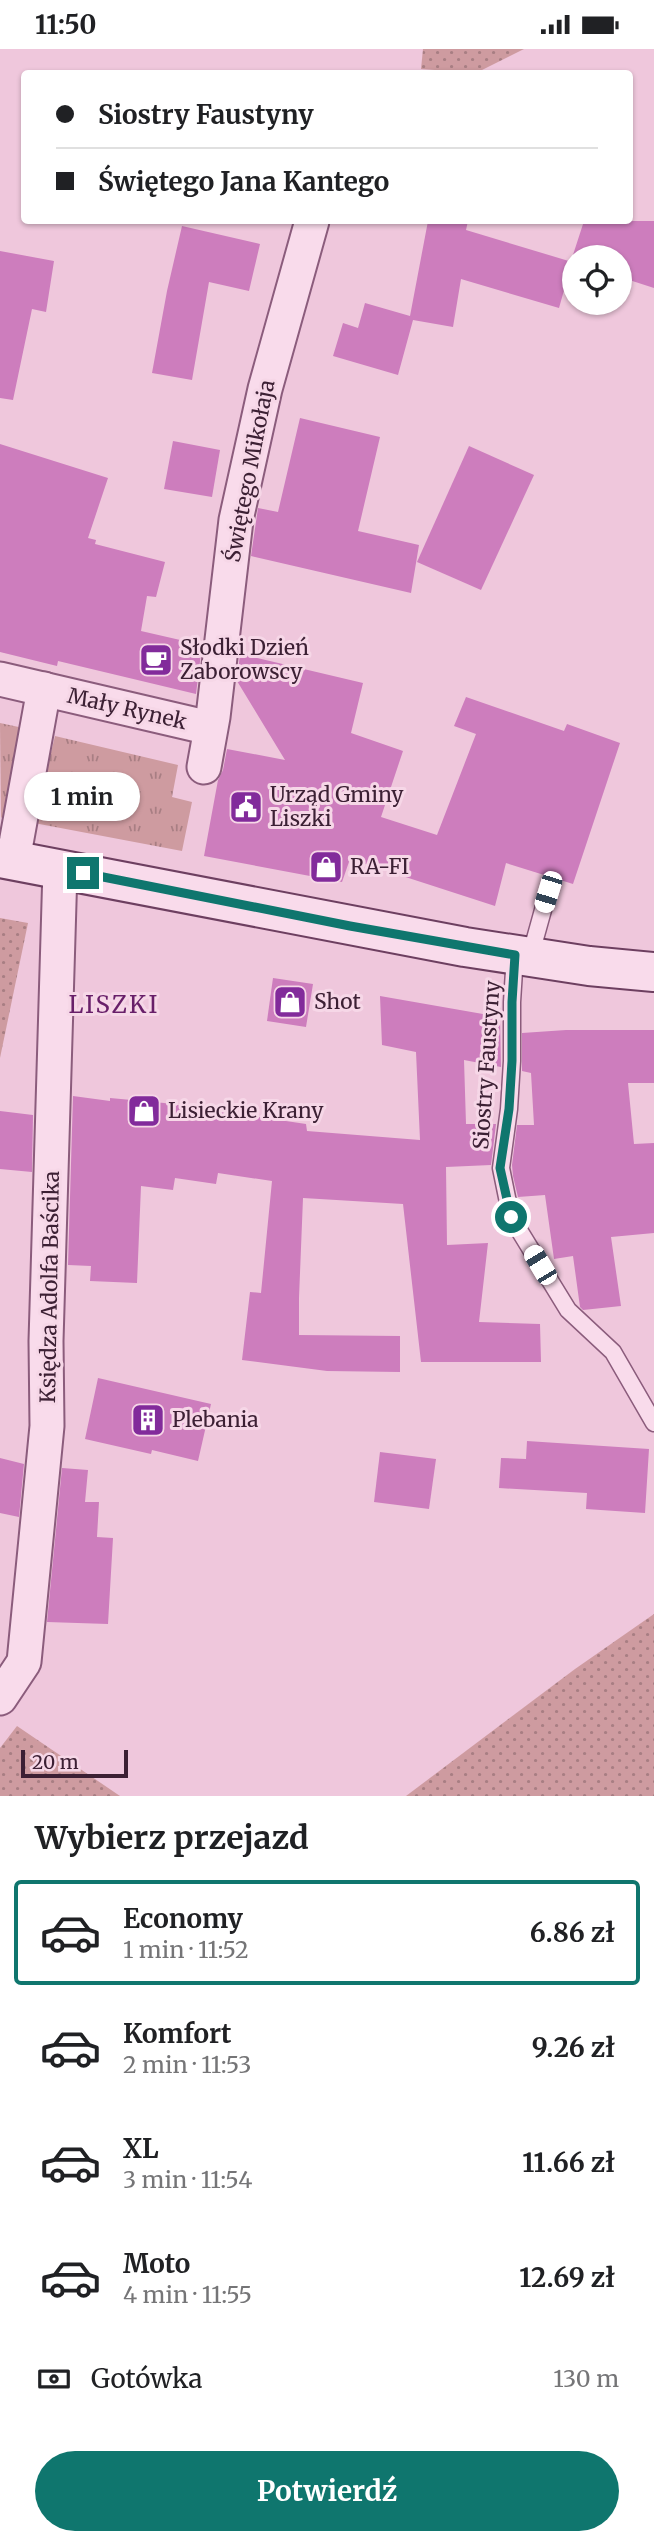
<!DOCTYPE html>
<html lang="pl">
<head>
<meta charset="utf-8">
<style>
	:root { --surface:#fff; --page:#f6f6f6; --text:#202124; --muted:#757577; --line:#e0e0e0; --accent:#0f766e }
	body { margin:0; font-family:Merriweather,serif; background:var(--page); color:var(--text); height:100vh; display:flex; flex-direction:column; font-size:26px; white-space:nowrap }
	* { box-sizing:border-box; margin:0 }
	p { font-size:23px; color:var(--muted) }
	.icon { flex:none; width:38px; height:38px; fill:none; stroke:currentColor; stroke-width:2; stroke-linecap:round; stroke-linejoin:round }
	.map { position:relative; height:1747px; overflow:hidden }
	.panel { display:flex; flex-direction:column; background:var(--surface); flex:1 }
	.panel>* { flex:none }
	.banner { position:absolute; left:21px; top:21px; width:612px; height:154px; border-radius:7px; box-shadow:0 2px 5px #0004; display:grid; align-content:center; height:154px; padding:0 35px; background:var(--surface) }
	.fabs { position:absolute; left:562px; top:196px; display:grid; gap:14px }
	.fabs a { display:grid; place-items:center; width:70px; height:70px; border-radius:50%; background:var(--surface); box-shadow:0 2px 5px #0004; font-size:35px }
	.scale { position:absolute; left:21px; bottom:18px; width:107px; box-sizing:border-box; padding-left:7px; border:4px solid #3c2034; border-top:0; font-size:19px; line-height:24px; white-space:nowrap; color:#3c2034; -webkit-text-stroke:5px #f6d7e7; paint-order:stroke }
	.end { position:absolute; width:32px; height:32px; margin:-16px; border:9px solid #0f766e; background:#fff; box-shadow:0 0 0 4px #fff }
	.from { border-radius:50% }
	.bubble { position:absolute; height:49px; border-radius:24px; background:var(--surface); box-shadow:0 2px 5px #0004; font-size:23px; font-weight:700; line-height:49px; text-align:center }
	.car { position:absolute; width:21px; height:42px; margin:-21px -10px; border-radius:9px; box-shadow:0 0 5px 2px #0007; background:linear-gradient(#fff 24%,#345 0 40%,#fff 0 76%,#345 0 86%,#fff 0) }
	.banner b { display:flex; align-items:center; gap:24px; height:66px; font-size:26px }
	.banner b+b { border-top:2px solid var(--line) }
	.banner i { width:18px; height:18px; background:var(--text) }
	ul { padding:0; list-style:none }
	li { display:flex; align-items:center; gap:21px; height:105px; margin:0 14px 10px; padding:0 21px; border:4px solid transparent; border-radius:7px }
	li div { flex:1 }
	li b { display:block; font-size:26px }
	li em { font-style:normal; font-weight:700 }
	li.current { border-color:var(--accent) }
	li>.icon { width:63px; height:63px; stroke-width:1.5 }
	h2 { padding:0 35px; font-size:32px; line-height:84px }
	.pay { display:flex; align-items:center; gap:18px; height:77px; padding:0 35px; font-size:26px }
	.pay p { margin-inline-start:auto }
	.button { display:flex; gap:14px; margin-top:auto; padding:14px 35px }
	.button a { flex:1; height:80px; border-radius:42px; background:var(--accent); color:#fff; font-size:28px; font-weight:700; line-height:80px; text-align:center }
	.status { display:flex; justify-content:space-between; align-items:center; height:49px; padding:0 35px; background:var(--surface); direction:ltr }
	.status svg { height:19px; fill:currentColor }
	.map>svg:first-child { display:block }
	.grass { fill:url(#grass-dots) }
	.park { fill:url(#park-tufts) }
	.building { fill:#cd7dbd }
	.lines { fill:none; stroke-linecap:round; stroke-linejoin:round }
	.service-casing { stroke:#8b5c7c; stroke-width:19 }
	.minor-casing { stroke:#8b5c7c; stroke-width:37 }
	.secondary-casing { stroke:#6d3f60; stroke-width:42 }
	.service { stroke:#f9dbeb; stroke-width:16 }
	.minor { stroke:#f9dbeb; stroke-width:33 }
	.secondary { stroke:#f9dbeb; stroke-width:38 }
	.route { stroke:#0f766e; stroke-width:9 }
	.labels { text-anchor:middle; stroke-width:6; stroke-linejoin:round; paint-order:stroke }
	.street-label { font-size:21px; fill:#3c2034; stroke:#f6d7e7 }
	.poi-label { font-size:21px; fill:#3c2034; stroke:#f6d7e7; text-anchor:start }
	.quarter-label { font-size:24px; letter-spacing:2px; fill:#681f69; stroke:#f6d7e7 }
</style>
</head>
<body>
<div class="status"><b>11:50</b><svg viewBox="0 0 49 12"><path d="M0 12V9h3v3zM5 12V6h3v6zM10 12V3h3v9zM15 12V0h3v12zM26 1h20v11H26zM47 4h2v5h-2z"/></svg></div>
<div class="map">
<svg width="654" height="1747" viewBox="0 0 654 1747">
	<defs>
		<pattern id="grass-dots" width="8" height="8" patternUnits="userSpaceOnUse" patternTransform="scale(1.75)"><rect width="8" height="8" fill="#ce9ba0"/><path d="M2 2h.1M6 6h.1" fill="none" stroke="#a87e83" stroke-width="1.8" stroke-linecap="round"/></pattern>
		<pattern id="park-tufts" width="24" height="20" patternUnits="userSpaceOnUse" patternTransform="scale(1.75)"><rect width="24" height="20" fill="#ce9ba0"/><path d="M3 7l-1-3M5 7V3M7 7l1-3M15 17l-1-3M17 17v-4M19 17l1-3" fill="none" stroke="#a87e83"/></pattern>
	</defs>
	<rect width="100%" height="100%" fill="#efc7dc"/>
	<g class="grass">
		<polygon points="423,0 524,0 476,24 421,20"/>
		<polygon points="0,869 28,874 0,1009"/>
		<polygon points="654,1565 654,1747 406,1747 575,1620"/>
		<polygon points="17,1677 120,1747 0,1747 0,1699"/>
	</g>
	<g class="park">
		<polygon points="0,674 28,680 10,761 1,769"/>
		<polygon points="55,687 178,716 172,748 192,753 182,802 34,774"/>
	</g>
	<g class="building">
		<polygon points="428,172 468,172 466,181 572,213 559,259 461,230 453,278 413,271 398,326 333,307 343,274 358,279 365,254 410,267"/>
		<polygon points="584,172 654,172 654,239 620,228 620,208 574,208 574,213 571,212"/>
		<polygon points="182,177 260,195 249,242 209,233 192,331 152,324 167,242"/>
		<polygon points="0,202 54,212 46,263 32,260 13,351 0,349"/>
		<polygon points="300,369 380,388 358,482 419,496 411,544 251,507 258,459 278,463"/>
		<polygon points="173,392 220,401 212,448 164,440"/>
		<polygon points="0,395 108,429 88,489 96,491 95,495 165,513 156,548 147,547 141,582 202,596 196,645 58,612 57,617 0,603"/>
		<polygon points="469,397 534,426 481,541 417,513"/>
		<polygon points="240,605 363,634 351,684 403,702 381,768 437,786 476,685 454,677 466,648 564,682 567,675 620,694 573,835 506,814 495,857 350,810 342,833 204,807 218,731 223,721 227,700 285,711 237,632"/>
		<polygon points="273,929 313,935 306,978 267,972"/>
		<polygon points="380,947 500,968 501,1018 464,1011 466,1075 496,1075 491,1116 446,1118 447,1196 488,1194 479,1273 540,1275 541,1313 421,1313 403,1155 303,1149 299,1249 299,1286 400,1287 400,1323 327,1322 242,1311 250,1243 261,1244 272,1132 218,1124 216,1135 175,1129 173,1141 141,1137 137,1234 90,1232 91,1217 68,1216 73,1047 110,1052 110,1049 164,1054 306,1075 307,1082 420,1091 416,1003 382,996"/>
		<polygon points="566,981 654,981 654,1034 628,1034 634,1095 654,1094 654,1184 611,1188 621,1257 583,1261 580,1258 573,1207 554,1210 545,1146 518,1148 513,1127 512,1116 517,1076 534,1076 531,1024 522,1022 522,984"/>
		<polygon points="0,1062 33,1066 32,1123 0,1120"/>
		<polygon points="98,1329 211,1355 198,1412 152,1401 151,1405 85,1390"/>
		<polygon points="527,1392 649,1400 645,1464 586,1460 587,1444 499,1439 501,1409 526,1410"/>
		<polygon points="380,1403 436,1410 429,1460 374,1453"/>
		<polygon points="0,1409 24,1415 19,1468 0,1464"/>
		<polygon points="62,1419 88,1421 85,1453 99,1453 97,1488 113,1489 108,1575 47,1573"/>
	</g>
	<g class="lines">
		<defs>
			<g id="service">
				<polyline points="515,906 512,953 512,1012 509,1060 501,1119 511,1168 568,1261 613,1303 654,1374"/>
				<polyline points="530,908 548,843"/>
			</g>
			<g id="minor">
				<polyline points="0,630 210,679"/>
				<polyline points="204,718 213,668 236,471 265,340 312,172"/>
				<polyline points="13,811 44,640"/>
				<polyline points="0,1649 24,1613 47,1377 46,1292 60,820"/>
			</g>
			<polyline id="secondary" points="0,809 465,898 589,917 654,923"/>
		</defs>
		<use href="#service" class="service-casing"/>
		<use href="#minor" class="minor-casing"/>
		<use href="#secondary" class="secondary-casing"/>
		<use href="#service" class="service"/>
		<use href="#minor" class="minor"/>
		<use href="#secondary" class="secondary"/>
	</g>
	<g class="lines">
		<polyline class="route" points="83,824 350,877 515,906 512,953 512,1012 509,1060 500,1119 511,1168"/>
	</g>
	<defs>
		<symbol id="cafe-square" viewBox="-11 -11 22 22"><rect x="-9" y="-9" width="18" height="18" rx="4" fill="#822b9b" stroke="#f6d7e7"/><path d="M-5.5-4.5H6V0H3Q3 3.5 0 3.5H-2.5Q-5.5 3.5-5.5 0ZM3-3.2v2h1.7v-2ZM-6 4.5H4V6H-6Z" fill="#fff"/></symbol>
		<symbol id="civic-square" viewBox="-11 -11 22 22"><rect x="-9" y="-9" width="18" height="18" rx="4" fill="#822b9b" stroke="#f6d7e7"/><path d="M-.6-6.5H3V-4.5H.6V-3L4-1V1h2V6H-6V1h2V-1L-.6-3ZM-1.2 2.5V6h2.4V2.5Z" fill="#fff"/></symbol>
		<symbol id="shop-square" viewBox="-11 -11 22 22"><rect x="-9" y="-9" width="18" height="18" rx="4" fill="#822b9b" stroke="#f6d7e7"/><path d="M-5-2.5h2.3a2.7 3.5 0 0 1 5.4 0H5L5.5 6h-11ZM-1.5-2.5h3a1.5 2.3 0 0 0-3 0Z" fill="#fff"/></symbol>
		<symbol id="building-square" viewBox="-11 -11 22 22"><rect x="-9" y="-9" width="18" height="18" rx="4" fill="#822b9b" stroke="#f6d7e7"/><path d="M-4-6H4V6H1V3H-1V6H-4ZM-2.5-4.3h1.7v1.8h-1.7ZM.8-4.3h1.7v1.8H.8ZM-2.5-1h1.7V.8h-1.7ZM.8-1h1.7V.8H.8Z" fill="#fff"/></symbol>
	</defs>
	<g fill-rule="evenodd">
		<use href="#cafe-square" x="137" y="592" width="38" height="38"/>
		<use href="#civic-square" x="227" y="739" width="38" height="38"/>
		<use href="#shop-square" x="307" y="799" width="38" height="38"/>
		<use href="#shop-square" x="271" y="934" width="38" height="38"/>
		<use href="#shop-square" x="125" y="1043" width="38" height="38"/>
		<use href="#building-square" x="129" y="1352" width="38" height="38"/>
	</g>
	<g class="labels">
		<g class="street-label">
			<text transform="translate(250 422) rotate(-79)" y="7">Świętego Mikołaja</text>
			<text transform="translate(127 660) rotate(13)" y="7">Mały Rynek</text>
			<text transform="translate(487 1016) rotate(-86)" y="7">Siostry Faustyny</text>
			<text transform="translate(50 1238) rotate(-89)" y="7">Księdza Adolfa Baścika</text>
		</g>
		<g class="poi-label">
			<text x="180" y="606">Słodki Dzień<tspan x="180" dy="24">Zaborowscy</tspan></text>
			<text x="270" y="753">Urząd Gminy<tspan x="270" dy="24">Liszki</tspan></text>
			<text x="350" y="825">RA-FI</text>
			<text x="314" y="960">Shot</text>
			<text x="168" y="1069">Lisieckie Krany</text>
			<text x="172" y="1378">Plebania</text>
		</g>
		<g class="quarter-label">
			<text x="114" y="964">LISZKI</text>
		</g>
	</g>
</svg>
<div class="fabs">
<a><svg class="icon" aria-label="locate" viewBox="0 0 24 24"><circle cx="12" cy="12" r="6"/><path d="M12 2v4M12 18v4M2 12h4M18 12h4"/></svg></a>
</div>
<div class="scale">20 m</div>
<i class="end from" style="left:511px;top:1168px"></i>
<i class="end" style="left:83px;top:824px"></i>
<div class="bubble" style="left:24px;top:723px;width:116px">1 min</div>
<i class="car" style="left:548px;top:843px;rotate:197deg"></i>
<i class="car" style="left:540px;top:1216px;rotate:329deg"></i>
<div class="banner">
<b><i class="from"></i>Siostry Faustyny</b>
<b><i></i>Świętego Jana Kantego</b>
</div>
</div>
<section class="panel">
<h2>Wybierz przejazd</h2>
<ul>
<li class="current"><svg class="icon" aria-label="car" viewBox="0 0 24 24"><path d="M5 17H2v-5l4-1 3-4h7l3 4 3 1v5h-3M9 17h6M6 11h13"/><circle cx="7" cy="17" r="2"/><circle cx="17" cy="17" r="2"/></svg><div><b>Economy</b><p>1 min · 11:52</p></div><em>6.86 zł</em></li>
<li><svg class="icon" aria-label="car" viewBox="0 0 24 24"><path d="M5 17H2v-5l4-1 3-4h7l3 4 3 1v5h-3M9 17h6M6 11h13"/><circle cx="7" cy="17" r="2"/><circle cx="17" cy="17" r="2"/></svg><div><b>Komfort</b><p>2 min · 11:53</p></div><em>9.26 zł</em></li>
<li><svg class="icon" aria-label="car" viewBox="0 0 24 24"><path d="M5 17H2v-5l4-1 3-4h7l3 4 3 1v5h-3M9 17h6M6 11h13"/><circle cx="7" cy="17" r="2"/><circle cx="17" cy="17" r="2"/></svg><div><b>XL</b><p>3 min · 11:54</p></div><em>11.66 zł</em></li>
<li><svg class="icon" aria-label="car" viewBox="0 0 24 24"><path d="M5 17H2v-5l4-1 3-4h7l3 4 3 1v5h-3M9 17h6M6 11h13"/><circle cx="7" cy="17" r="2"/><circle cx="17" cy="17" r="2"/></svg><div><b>Moto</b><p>4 min · 11:55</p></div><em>12.69 zł</em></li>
</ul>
<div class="pay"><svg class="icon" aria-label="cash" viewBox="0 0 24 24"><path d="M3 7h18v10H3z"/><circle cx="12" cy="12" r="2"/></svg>Gotówka<p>130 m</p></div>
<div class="button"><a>Potwierdź</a></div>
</section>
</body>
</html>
